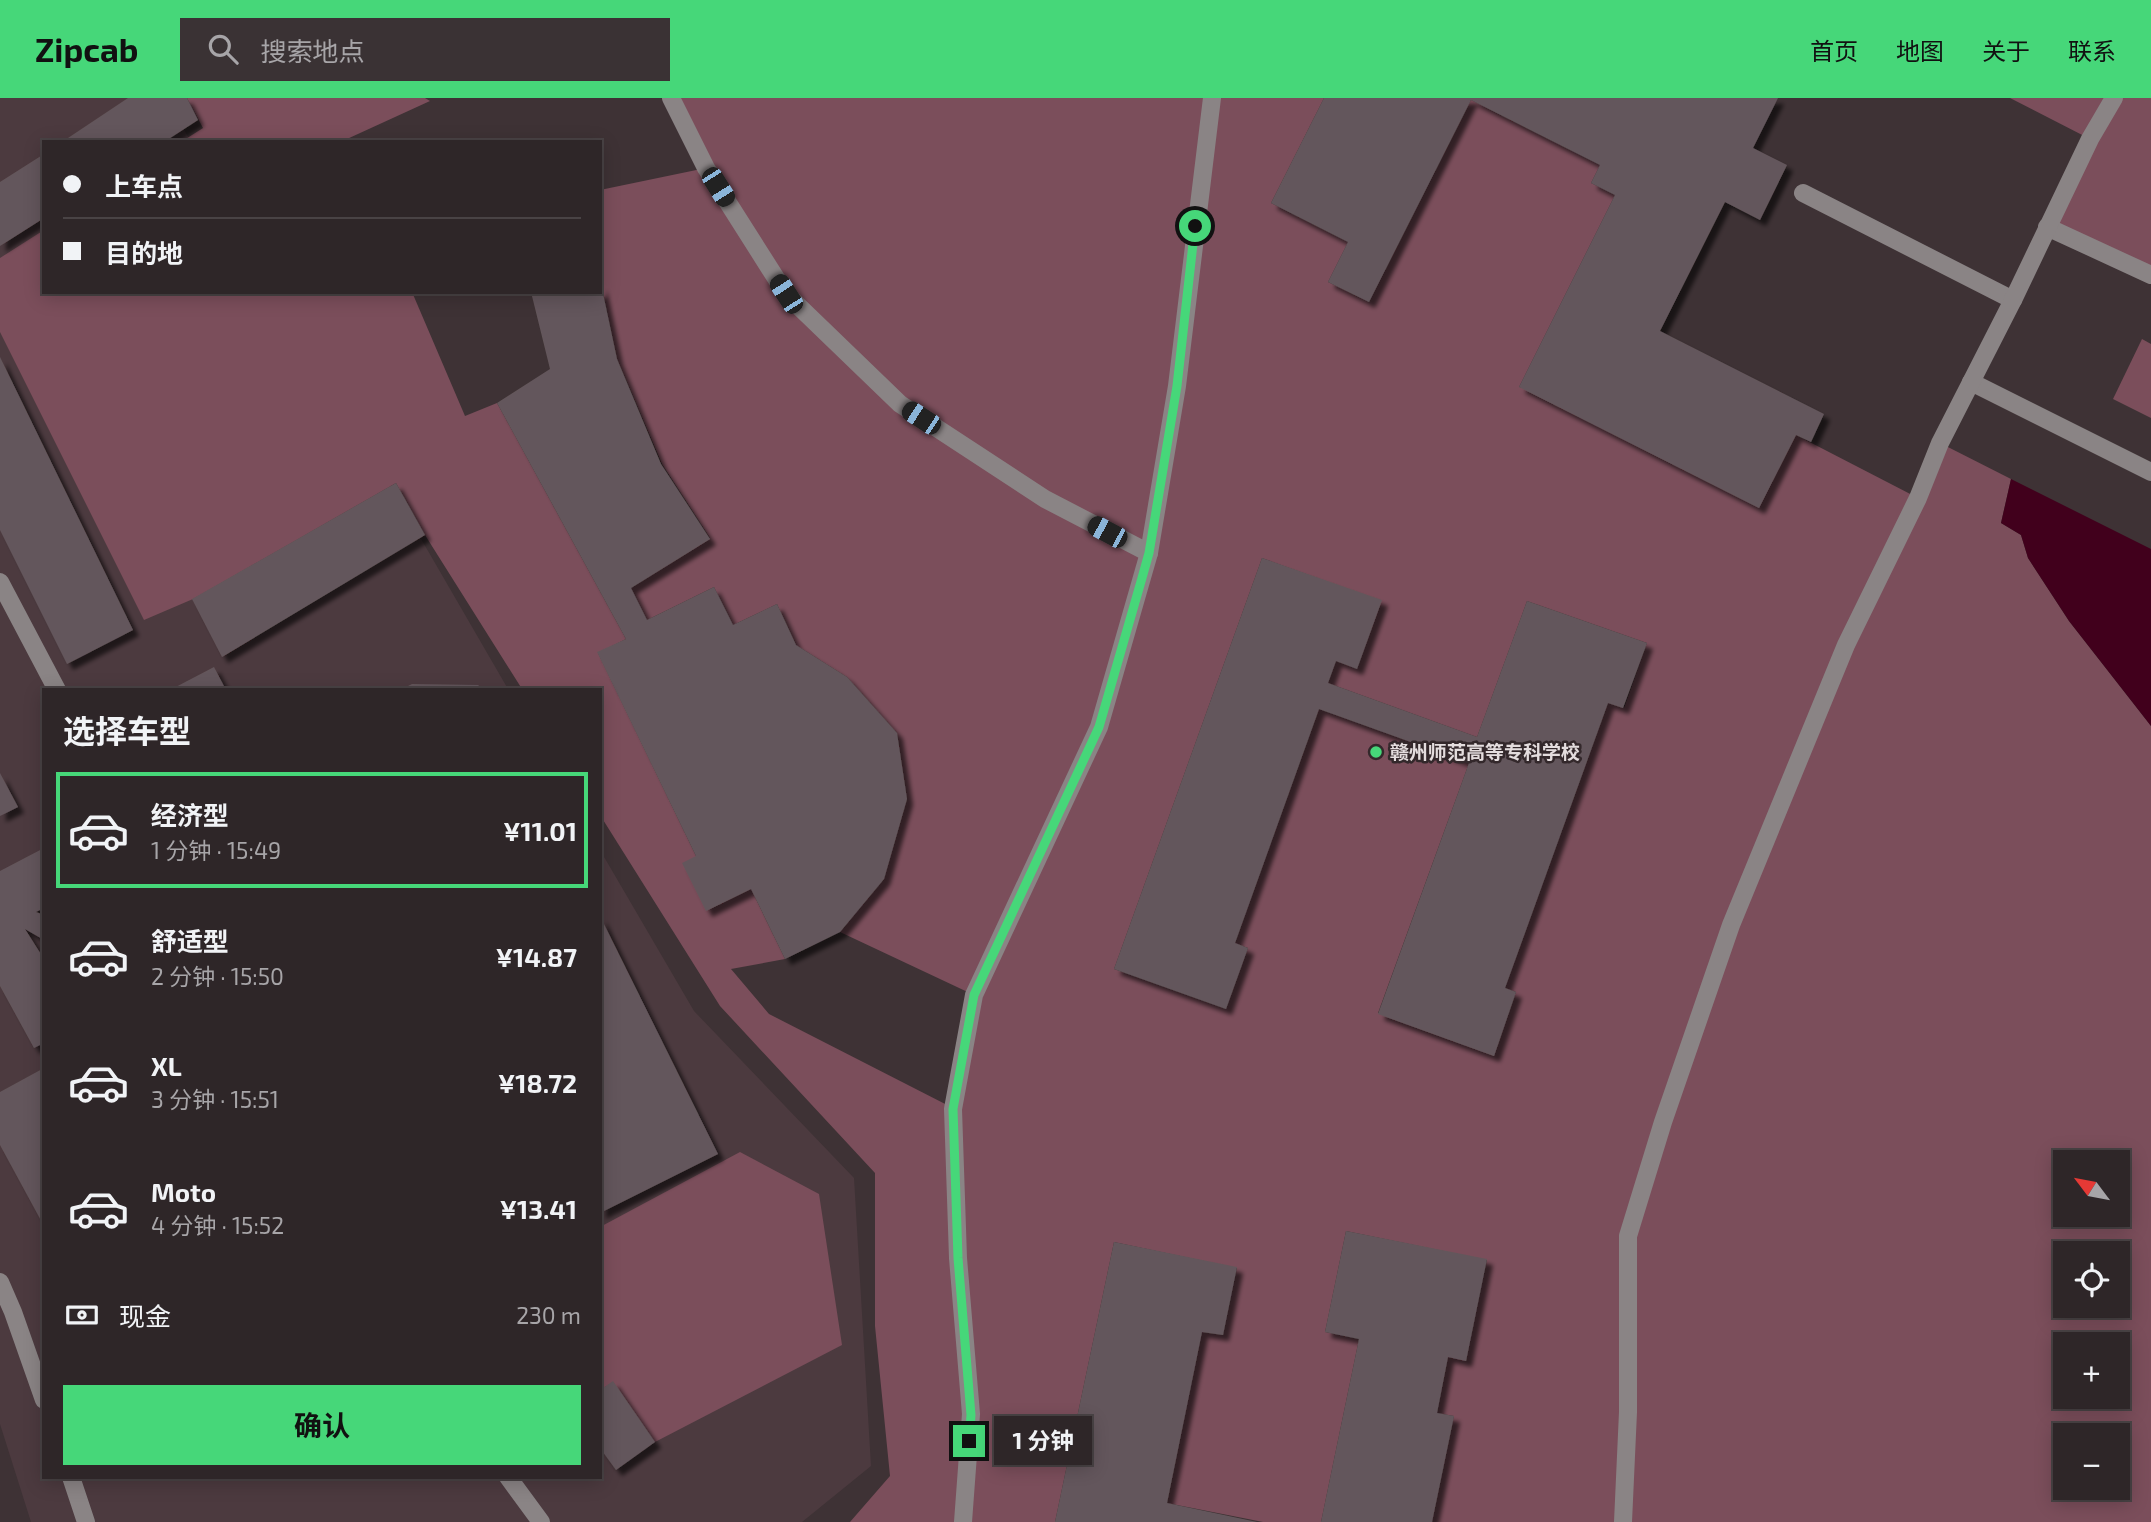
<!DOCTYPE html>
<html lang="zh">
<head>
<meta charset="utf-8">
<style>
	:root { --surface:#2e2628; --page:#3a3234; --text:#f1f3f6; --muted:#a7a5a8; --line:#494345; --accent:#46d779 }
	body { margin:0; font-family:"Exo 2","Noto Sans SC",sans-serif; background:var(--page); color:var(--text); height:100vh; display:flex; flex-direction:column; font-size:26px; white-space:nowrap }
	* { box-sizing:border-box; margin:0 }
	p { font-size:23px; color:var(--muted) }
	.icon { flex:none; width:38px; height:38px; fill:none; stroke:currentColor; stroke-width:2; stroke-linecap:round; stroke-linejoin:round }
	.map { position:relative; flex:1; overflow:hidden }
	.drawer { position:absolute; left:42px; top:590px; width:560px; height:791px; display:flex; flex-direction:column; background:var(--surface); border-radius:0px; box-shadow:0 4px 18px #0003,0 0 0 2px var(--line) }
	.drawer>* { flex:none }
	.top-card { position:absolute; left:42px; top:42px; width:560px; height:154px; border-radius:0px; box-shadow:0 4px 18px #0003,0 0 0 2px var(--line); display:grid; align-content:center; height:154px; padding:0 21px; background:var(--surface) }
	.needle { width:46px; rotate:302deg }
	.controls { position:absolute; left:2053px; top:1052px; display:grid; gap:14px }
	.controls a { display:grid; place-items:center; width:77px; height:77px; border-radius:0px; background:var(--surface); box-shadow:0 4px 18px #0003,0 0 0 2px var(--line); font-size:35px }
	.end { position:absolute; width:32px; height:32px; margin:-16px; border:9px solid #46d779; background:#111; box-shadow:0 0 0 4px #111 }
	.from { border-radius:50% }
	.bubble { position:absolute; height:49px; border-radius:0px; background:var(--surface); box-shadow:0 4px 18px #0003,0 0 0 2px var(--line); font-size:23px; font-weight:700; line-height:49px; text-align:center }
	.car { position:absolute; width:21px; height:42px; margin:-21px -10px; border-radius:9px; box-shadow:0 0 5px 2px #0007; background:linear-gradient(#222 24%,#8ab4d8 0 40%,#222 0 76%,#8ab4d8 0 86%,#222 0) }
	.top-card b { display:flex; align-items:center; gap:24px; height:66px; font-size:26px }
	.top-card b+b { border-top:2px solid var(--line) }
	.top-card i { width:18px; height:18px; background:var(--text) }
	ul { padding:0; list-style:none }
	li { display:flex; align-items:center; gap:21px; height:116px; margin:0 14px 10px; padding:0 7px; border:4px solid transparent; border-radius:0px }
	li div { flex:1 }
	li b { display:block; font-size:26px }
	li em { font-style:normal; font-weight:700 }
	li.on { border-color:var(--accent) }
	li>.icon { width:63px; height:63px; stroke-width:1.5 }
	h2 { padding:0 21px; font-size:32px; line-height:84px }
	.pay { display:flex; align-items:center; gap:18px; height:77px; padding:0 21px; font-size:26px }
	.pay p { margin-inline-start:auto }
	.button { display:flex; gap:14px; margin-top:auto; padding:14px 21px }
	.button a { flex:1; height:80px; border-radius:0px; background:var(--accent); color:#111; font-size:28px; font-weight:700; line-height:80px; text-align:center }
	header { display:flex; align-items:center; gap:42px; box-sizing:border-box; height:98px; padding:0 35px; background:var(--accent); color:#111 }
	header strong { font-size:33px }
	nav { display:flex; gap:38px; margin-inline-start:auto; font-size:24px }
	.search { width:490px; height:63px; background:var(--page); display:flex; align-items:center; gap:18px; box-sizing:border-box; padding:0 24px; border-radius:0px; color:var(--muted); font-size:26px }
	.map>svg:first-child { display:block }
	.built { fill:#4c3a3f }
	.green { fill:#7b4e5b; fill-rule:evenodd }
	.water { fill:#41001c }
	.building { fill:#64575b; filter:url(#shadow) }
	.lines { fill:none; stroke-linecap:round; stroke-linejoin:round }
	.minor { stroke:#8a8485; stroke-width:18 }
	.route { stroke:#46d779; stroke-width:9 }
	.poi-dot { fill:#46d779; stroke:#33282b; stroke-width:2.5 }
	.labels { text-anchor:middle; stroke-width:5; stroke-linejoin:round; paint-order:stroke }
	.poi-label { font-size:19px; font-weight:bold; fill:#e4ddde; stroke:#33282b; text-anchor:start }
</style>
</head>
<body>
<header>
<strong>Zipcab</strong>
<div class="search"><svg class="icon" aria-label="search" viewBox="0 0 24 24"><circle cx="10" cy="10" r="6"/><path d="M15 15l6 6"/></svg>搜索地点</div>
<nav><a>首页</a><a>地图</a><a>关于</a><a>联系</a></nav>
</header>
<div class="map">
<svg width="2151" height="1424" viewBox="0 0 2151 1424">
	<defs>
		<filter id="shadow"><feDropShadow dx="6" dy="6" stdDeviation="2" flood-color="#0009"/></filter>
	</defs>
	<rect width="100%" height="100%" fill="#3e3235"/>
	<polygon class="built" points="0,0 166,0 191,44 44,44 44,194 278,194 508,591 44,592 44,1379 600,1379 600,752 694,913 854,1080 871,1368 802,1424 31,1424 0,1326"/>
	<g class="green">
		<polygon points="187,0 425,0 430,3 347,41 348,44 181,44 203,30"/>
		<path d="M 671,0 L 1324,0 L 1271,105 L 1348,144 L 1328,184 L 1369,204 L 1471,2 L 1600,67 L 1591,85 L 1615,97 L 1519,289 L 1796,337 L 1918,400 L 1940,345 L 2011,381 L 2001,425 L 2021,437 L 2028,460 L 2069,523 L 2151,628 L 2151,1424 L 1432,1424 L 1454,1318 L 1437,1315 L 1448,1259 L 1466,1262 L 1487,1162 L 1346,1133 L 1325,1234 L 1359,1241 L 1321,1424 L 1263,1424 L 1167,1405 L 1202,1234 L 1223,1237 L 1237,1170 L 1114,1144 L 1055,1424 L 850,1424 L 890,1378 L 875,1228 L 875,1075 L 720,908 L 600,717 L 600,592 L 522,591 L 425,437 L 396,385 L 193,501 L 144,522 L 0,234 L 0,160 L 44,132 L 44,194 L 412,194 L 465,318 L 497,305 L 626,541 L 598,555 L 696,758 L 751,791 L 785,861 L 731,871 L 769,916 L 953,1010 L 974,897 L 840,834 L 884,781 L 907,701 L 897,635 L 847,579 L 796,547 L 777,506 L 733,527 L 714,489 L 647,522 L 631,490 L 710,440 L 662,366 L 617,261 L 600,180 L 600,92 L 706,70 ZM 1262,460 L 1381,503 L 1357,571 L 1336,563 L 1328,585 L 1477,639 L 1527,503 L 1647,545 L 1624,610 L 1608,605 L 1505,890 L 1516,894 L 1494,957 L 1378,915 L 1469,665 L 1319,611 L 1235,845 L 1248,850 L 1226,911 L 1114,871 ZM 2065,1064 L 2118,1064 L 2118,1116 L 2065,1116 ZM 2065,1155 L 2118,1155 L 2118,1208 L 2065,1208 ZM 2065,1246 L 2118,1246 L 2118,1298 L 2065,1298 ZM 2065,1337 L 2118,1337 L 2118,1390 L 2065,1390 Z"/>
		<polygon points="2010,0 2151,0 2151,177 2047,129 2090,41"/>
		<polygon points="2142,241 2151,246 2151,320 2113,301"/>
		<polygon points="740,1054 819,1096 842,1247 655,1344 613,1284 600,1292 600,1129"/>
	</g>
	<polygon class="water" points="2011,381 2151,451 2151,628 2069,523 2028,460 2021,437 2001,425"/>
	<g class="building">
		<polygon points="128,0 187,0 198,22 164,44 62,44"/>
		<polygon points="1324,0 1778,0 1753,50 1787,67 1760,122 1725,104 1660,233 1824,316 1811,344 1796,337 1759,410 1519,289 1615,97 1591,85 1600,67 1471,2 1369,204 1328,184 1348,144 1271,105"/>
		<polygon points="44,56 44,120 0,148 0,84"/>
		<polygon points="601,186 617,261 661,366 710,441 631,490 647,522 714,489 733,527 777,506 796,547 847,579 897,635 907,701 884,781 840,834 785,861 751,791 706,813 682,765 696,758 597,554 626,541 497,305 550,271 531,194 600,194"/>
		<polygon points="0,259 133,532 67,566 0,432"/>
		<polygon points="396,385 425,437 222,559 192,501"/>
		<polygon points="1262,460 1382,502 1357,571 1336,563 1328,585 1477,639 1527,503 1647,545 1623,610 1608,605 1505,890 1516,894 1494,958 1378,916 1469,665 1319,611 1235,845 1248,850 1226,911 1114,871"/>
		<polygon points="214,569 226,592 170,592"/>
		<polygon points="412,586 478,587 484,592 400,592"/>
		<polygon points="0,675 18,709 0,718"/>
		<polygon points="44,750 44,810 36,814 44,817 44,842 25,831 44,861 44,945 34,950 0,888 0,773"/>
		<polygon points="600,818 718,1056 600,1115"/>
		<polygon points="44,970 44,1128 0,1047 0,994"/>
		<polygon points="1346,1133 1487,1161 1466,1263 1448,1259 1437,1315 1454,1318 1432,1424 1321,1424 1359,1241 1325,1234"/>
		<polygon points="1114,1144 1237,1169 1223,1237 1202,1234 1167,1405 1257,1424 1055,1424"/>
		<polygon points="613,1283 655,1344 616,1372 600,1350 600,1292"/>
	</g>
	<g class="lines">
		<g class="minor">
			<polyline points="671,0 706,70 786,196 900,306 1045,401 1149,455"/>
			<polyline points="1803,95 2013,202"/>
			<polyline points="2047,129 2151,177"/>
			<polyline points="1971,284 2151,374"/>
			<polyline points="0,484 57,592"/>
			<polyline points="0,1184 13,1214 44,1302"/>
			<polyline points="71,1379 86,1424"/>
			<polyline points="508,1379 541,1424"/>
			<polyline points="963,1424 971,1316 958,1160 953,1011 974,897 1099,629 1149,455 1177,288 1212,0"/>
			<polyline points="1623,1424 1628,1314 1628,1138 1663,1024 1731,827 1846,547 1918,400 1940,345 2013,202 2090,41 2114,0"/>
		</g>
	</g>
	<g class="lines">
		<polyline class="route" points="969,1343 971,1317 958,1160 953,1011 974,897 1099,629 1142,480 1149,455 1177,288 1195,128"/>
	</g>
	<circle class="poi-dot" cx="1376" cy="654" r="7"/>
	<g class="labels">
		<g class="poi-label">
			<text x="1390" y="661">赣州师范高等专科学校</text>
		</g>
	</g>
</svg>
<div class="controls">
<a><svg class="needle" viewBox="-14 -14 28 28"><path d="M0-13l5 13h-10z" fill="#e53935"/><path d="M0 13l5-13h-10z" fill="#a7a5a8"/></svg></a>
<a><svg class="icon" aria-label="locate" viewBox="0 0 24 24"><circle cx="12" cy="12" r="6"/><path d="M12 2v4M12 18v4M2 12h4M18 12h4"/></svg></a>
<a>+</a>
<a>−</a>
</div>
<i class="end from" style="left:1195px;top:128px"></i>
<i class="end" style="left:969px;top:1343px"></i>
<div class="bubble" style="left:994px;top:1318px;width:98px">1 分钟</div>
<i class="car" style="left:718px;top:89px;rotate:148deg"></i>
<i class="car" style="left:786px;top:196px;rotate:327deg"></i>
<i class="car" style="left:921px;top:320px;rotate:303deg"></i>
<i class="car" style="left:1107px;top:434px;rotate:298deg"></i>
<div class="top-card">
<b><i class="from"></i>上车点</b>
<b><i></i>目的地</b>
</div>
<section class="drawer">
<h2>选择车型</h2>
<ul>
<li class="on"><svg class="icon" aria-label="car" viewBox="0 0 24 24"><path d="M5 17H2v-5l4-1 3-4h7l3 4 3 1v5h-3M9 17h6M6 11h13"/><circle cx="7" cy="17" r="2"/><circle cx="17" cy="17" r="2"/></svg><div><b>经济型</b><p>1 分钟 · 15:49</p></div><em>¥11.01</em></li>
<li><svg class="icon" aria-label="car" viewBox="0 0 24 24"><path d="M5 17H2v-5l4-1 3-4h7l3 4 3 1v5h-3M9 17h6M6 11h13"/><circle cx="7" cy="17" r="2"/><circle cx="17" cy="17" r="2"/></svg><div><b>舒适型</b><p>2 分钟 · 15:50</p></div><em>¥14.87</em></li>
<li><svg class="icon" aria-label="car" viewBox="0 0 24 24"><path d="M5 17H2v-5l4-1 3-4h7l3 4 3 1v5h-3M9 17h6M6 11h13"/><circle cx="7" cy="17" r="2"/><circle cx="17" cy="17" r="2"/></svg><div><b>XL</b><p>3 分钟 · 15:51</p></div><em>¥18.72</em></li>
<li><svg class="icon" aria-label="car" viewBox="0 0 24 24"><path d="M5 17H2v-5l4-1 3-4h7l3 4 3 1v5h-3M9 17h6M6 11h13"/><circle cx="7" cy="17" r="2"/><circle cx="17" cy="17" r="2"/></svg><div><b>Moto</b><p>4 分钟 · 15:52</p></div><em>¥13.41</em></li>
</ul>
<div class="pay"><svg class="icon" aria-label="cash" viewBox="0 0 24 24"><path d="M3 7h18v10H3z"/><circle cx="12" cy="12" r="2"/></svg>现金<p>230 m</p></div>
<div class="button"><a>确认</a></div>
</section>
</div>
</body>
</html>
